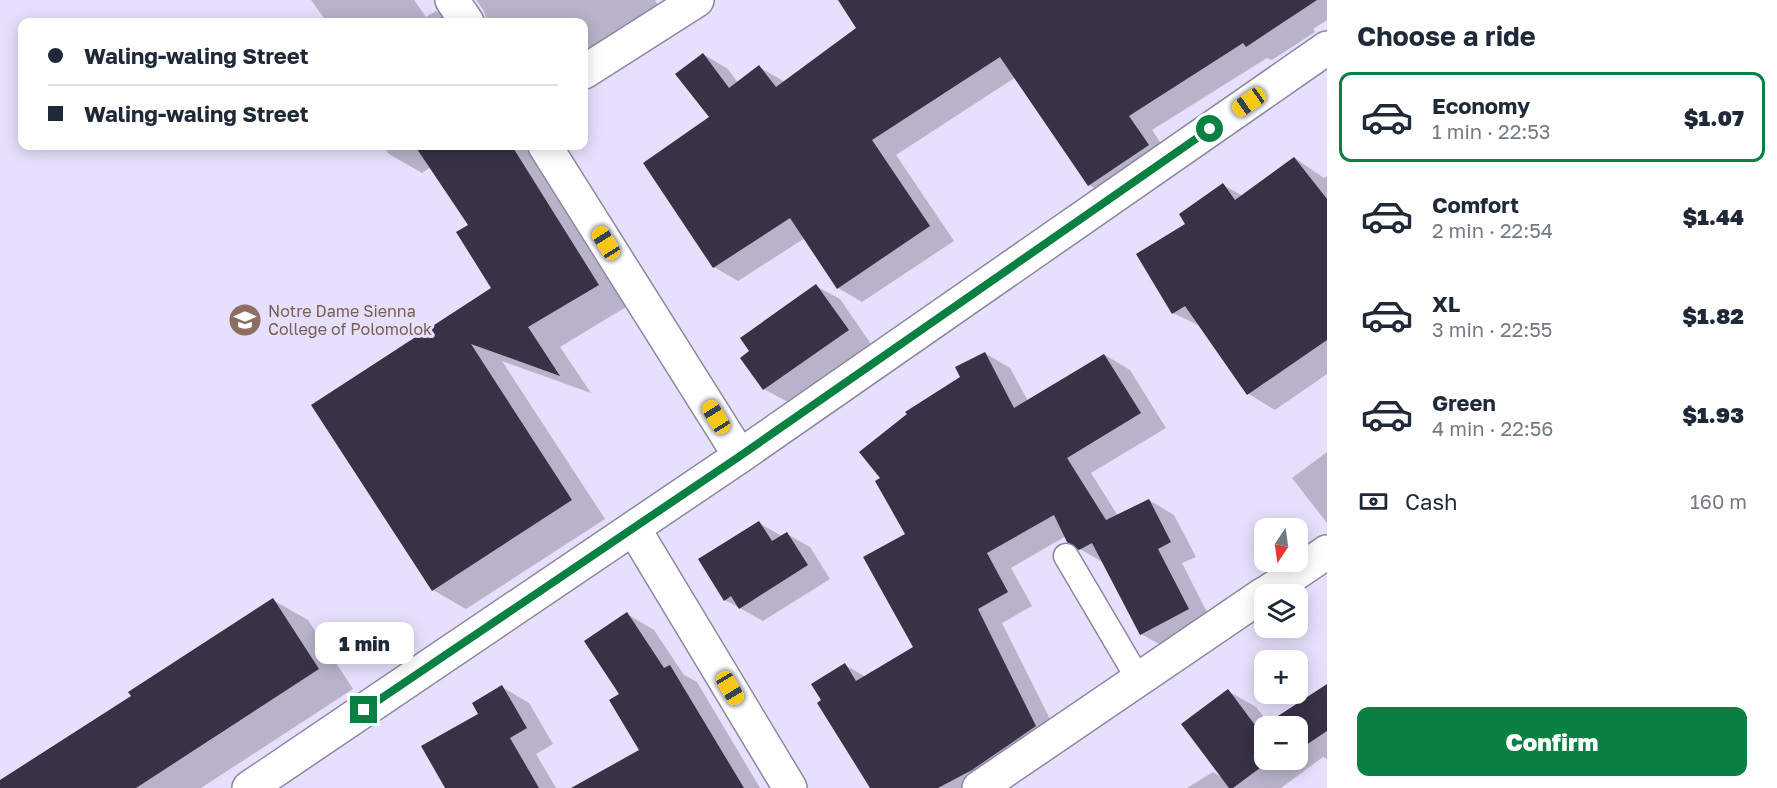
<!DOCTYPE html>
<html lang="en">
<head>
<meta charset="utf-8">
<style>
	:root { --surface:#fff; --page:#f2f2f3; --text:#1f2937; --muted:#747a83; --line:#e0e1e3; --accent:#0b8043 }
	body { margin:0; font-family:"Golos Text",sans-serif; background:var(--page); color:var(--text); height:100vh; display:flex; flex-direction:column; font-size:22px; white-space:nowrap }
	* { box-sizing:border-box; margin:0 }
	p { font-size:20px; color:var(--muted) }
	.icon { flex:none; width:33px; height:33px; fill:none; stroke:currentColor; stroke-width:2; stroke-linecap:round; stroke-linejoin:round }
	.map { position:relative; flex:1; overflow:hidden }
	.details { display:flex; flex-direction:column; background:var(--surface); width:450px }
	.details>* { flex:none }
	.top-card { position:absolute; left:18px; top:18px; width:570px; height:132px; border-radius:12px; box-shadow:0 3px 15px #0003; display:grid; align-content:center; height:132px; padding:0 30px; background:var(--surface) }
	.needle { width:39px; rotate:193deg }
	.fabs { position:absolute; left:1254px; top:518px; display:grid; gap:12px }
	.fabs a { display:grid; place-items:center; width:54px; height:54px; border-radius:12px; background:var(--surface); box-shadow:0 3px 15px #0003; font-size:30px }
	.end { position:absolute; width:27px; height:27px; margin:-14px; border:8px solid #0b8043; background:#fff; box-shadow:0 0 0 3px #fff }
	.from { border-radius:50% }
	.bubble { position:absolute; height:42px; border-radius:12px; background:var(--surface); box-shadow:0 3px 15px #0003; font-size:20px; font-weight:800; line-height:42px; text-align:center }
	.car { position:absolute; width:18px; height:36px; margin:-18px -9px; border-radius:8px; box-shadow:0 0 4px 2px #0007; background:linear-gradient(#f5c518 24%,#345 0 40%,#f5c518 0 76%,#345 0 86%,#f5c518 0) }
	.top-card b { display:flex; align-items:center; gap:21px; height:57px; font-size:22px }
	.top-card b+b { border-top:2px solid var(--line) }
	.top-card i { width:15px; height:15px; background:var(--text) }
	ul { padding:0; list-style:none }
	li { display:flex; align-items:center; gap:18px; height:90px; margin:0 12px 9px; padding:0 18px; border:3px solid transparent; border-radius:12px }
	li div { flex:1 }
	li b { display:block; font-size:22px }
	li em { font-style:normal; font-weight:800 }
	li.on { border-color:var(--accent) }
	li>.icon { width:54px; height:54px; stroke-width:1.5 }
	h2 { padding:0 30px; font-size:27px; line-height:72px }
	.pay { display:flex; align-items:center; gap:15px; height:66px; padding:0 30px; font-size:22px }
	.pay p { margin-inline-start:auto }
	.primary-button { display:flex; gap:12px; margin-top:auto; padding:12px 30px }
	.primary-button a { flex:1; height:69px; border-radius:12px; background:var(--accent); color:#fff; font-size:24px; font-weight:800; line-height:69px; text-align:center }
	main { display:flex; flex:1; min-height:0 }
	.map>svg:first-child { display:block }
	.shadow { fill:#0003; fill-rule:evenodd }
	.building { fill:#393146 }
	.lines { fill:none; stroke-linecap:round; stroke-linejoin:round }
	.lane-casing { stroke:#8c87a1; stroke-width:27 }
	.street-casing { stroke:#8c87a1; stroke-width:36 }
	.lane { stroke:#fff; stroke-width:24 }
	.street { stroke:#fff; stroke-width:33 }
	.route { stroke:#0b8043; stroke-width:8 }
	.labels { text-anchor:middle; stroke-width:6; stroke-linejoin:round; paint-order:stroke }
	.education-label { font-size:16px; fill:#785e54; stroke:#e6e0fc; text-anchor:start }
</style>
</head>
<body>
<main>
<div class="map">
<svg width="1327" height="788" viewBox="0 0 1327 788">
	<rect width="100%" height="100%" fill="#e6e0fc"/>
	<g class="shadow">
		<polygon points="311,0 414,0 426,17 436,11 456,22 327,22"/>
		<polygon points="476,0 655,0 664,15 584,65 584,22 487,22 484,11"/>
		<polygon points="840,0 1327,0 1327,20 1313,29 1315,32 1272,60 1267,58 1152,130 1172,160 1114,199 1089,185 1016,77 896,155 954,241 862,302 838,288 805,238 738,281 714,267 711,118 703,54 728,69 738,83 759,67 785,82 858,28"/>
		<polygon points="383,146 532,146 631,304 560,347 591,393 502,361 605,519 466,609 433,590 313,405 493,289 470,225 431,167 422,173 389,154"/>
		<polygon points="1295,158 1324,178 1327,176 1327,374 1275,410 1249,394 1202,327 1173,313 1188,224 1223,185 1243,196"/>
		<polygon points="816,286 840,299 871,344 788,402 764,389"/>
		<polygon points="985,353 1010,368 1028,401 1105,355 1130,370 1166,428 1091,473 1118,516 1149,500 1174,515 1196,557 1182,563 1213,624 1166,648 1141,634 1104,563 1080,549 1066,536 1011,568 1032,606 1002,623 1061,741 990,788 871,788 823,700 845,665 866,677 915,647 907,534 962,378"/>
		<polygon points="1327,452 1327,523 1292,478"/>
		<polygon points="759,523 782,536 787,534 810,547 830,579 763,621 725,600"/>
		<polygon points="273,600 308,620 353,689 201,788 0,788 0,782 133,696"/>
		<polygon points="627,614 654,630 684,675 697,682 760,788 574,788 641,751 621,695"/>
		<path d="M 1327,685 L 1327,759 L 1323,757 L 1281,788 L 1187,788 L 1213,772 L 1224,779 L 1228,691 L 1256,707 L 1269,724 ZM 1264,726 L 1298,726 L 1298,759 L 1264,759 Z"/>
		<polygon points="502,687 529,703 553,744 536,754 556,788 447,788 480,715"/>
	</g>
	<g class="building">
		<polygon points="838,0 1317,0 1246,47 1243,43 1129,116 1149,145 1088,186 1000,57 872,140 930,226 837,289 790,218 713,268 643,163 709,117 675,74 703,53 729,88 759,65 776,87 856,28"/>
		<polygon points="415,146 512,146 599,285 528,327 560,376 471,344 572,500 432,591 311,405 491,288 456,232 468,225"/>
		<polygon points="1294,157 1327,199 1327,340 1247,395 1185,306 1172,314 1136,254 1185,224 1179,214 1223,183 1235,200"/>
		<polygon points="816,284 849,330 763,390 740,358 749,351 740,338"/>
		<polygon points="985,352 1014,408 1104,354 1141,413 1067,458 1106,520 1149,499 1171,542 1158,549 1189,609 1140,635 1092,543 1079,550 1067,542 1054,515 987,553 1008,592 978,609 1036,726 972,770 938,788 870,788 817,703 821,700 811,684 845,663 856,681 913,647 863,557 905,534 875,481 880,478 859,452 907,414 905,412 960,377 955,367"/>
		<polygon points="759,521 772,541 787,532 808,565 739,609 731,596 724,601 698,559"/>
		<polygon points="273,598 319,669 136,788 0,788 0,780 131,696 128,692"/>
		<polygon points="627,612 664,668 670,665 744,788 571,788 639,750 609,700 619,694 584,641"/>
		<polygon points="1327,684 1327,731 1303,747 1298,740 1298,726 1264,726 1264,759 1272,759 1233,788 1229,788 1181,724 1228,689 1258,729"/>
		<polygon points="502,685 527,728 510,738 539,788 445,788 421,746 478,714 472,703"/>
	</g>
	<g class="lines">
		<defs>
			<polyline id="lane" points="1066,556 1139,680"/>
			<g id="street">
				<polyline points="452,0 467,22"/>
				<polyline points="584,72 697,0"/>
				<polyline points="545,146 740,456"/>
				<polyline points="634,529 790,788"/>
				<polyline points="1265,594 1327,552"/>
				<polyline points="249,788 740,456 1327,48"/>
				<polyline points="979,788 1264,594"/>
			</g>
		</defs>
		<use href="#lane" class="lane-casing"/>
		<use href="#street" class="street-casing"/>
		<use href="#lane" class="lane"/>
		<use href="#street" class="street"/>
	</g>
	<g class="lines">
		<polyline class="route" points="364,710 740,456 1210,129"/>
	</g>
	<defs>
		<symbol id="university-disc" viewBox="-11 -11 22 22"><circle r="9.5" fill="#8d6e63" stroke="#e6e0fc"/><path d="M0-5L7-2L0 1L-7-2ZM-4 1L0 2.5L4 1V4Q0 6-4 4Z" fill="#fff"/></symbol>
	</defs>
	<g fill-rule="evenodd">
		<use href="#university-disc" x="226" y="301" width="38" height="38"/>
	</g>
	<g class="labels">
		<g class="education-label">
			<text x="268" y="317">Notre Dame Sienna<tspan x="268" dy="18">College of Polomolok</tspan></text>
		</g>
	</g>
</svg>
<div class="fabs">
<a><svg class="needle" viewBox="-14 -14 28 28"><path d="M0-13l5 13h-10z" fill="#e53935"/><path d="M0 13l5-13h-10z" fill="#747a83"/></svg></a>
<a><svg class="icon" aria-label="layers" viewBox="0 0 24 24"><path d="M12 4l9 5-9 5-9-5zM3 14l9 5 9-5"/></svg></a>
<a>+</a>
<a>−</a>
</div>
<i class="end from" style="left:1210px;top:129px"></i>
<i class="end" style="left:364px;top:710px"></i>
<div class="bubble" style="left:315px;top:622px;width:99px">1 min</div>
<i class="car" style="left:1249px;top:102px;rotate:235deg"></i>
<i class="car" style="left:606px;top:243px;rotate:328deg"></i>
<i class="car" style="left:716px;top:417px;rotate:328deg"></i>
<i class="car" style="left:730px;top:688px;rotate:149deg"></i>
<div class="top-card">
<b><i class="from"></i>Waling-waling Street</b>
<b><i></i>Waling-waling Street</b>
</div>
</div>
<section class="details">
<h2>Choose a ride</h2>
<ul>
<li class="on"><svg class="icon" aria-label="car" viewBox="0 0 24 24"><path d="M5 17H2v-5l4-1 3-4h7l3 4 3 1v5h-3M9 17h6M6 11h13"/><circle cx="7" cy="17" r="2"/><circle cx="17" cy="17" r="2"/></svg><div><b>Economy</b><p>1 min · 22:53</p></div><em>$1.07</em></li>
<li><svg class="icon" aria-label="car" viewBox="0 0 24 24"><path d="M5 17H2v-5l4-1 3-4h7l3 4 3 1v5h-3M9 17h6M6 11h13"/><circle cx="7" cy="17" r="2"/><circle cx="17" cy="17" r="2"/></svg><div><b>Comfort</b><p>2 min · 22:54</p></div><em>$1.44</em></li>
<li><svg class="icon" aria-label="car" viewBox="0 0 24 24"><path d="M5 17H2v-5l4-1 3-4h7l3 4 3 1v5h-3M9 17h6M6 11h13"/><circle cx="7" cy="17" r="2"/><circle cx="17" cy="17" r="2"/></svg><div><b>XL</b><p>3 min · 22:55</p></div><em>$1.82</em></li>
<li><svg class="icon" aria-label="car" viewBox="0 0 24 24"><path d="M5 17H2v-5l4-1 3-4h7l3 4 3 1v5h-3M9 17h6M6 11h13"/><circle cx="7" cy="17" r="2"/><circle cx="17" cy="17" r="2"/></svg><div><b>Green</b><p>4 min · 22:56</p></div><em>$1.93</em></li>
</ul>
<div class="pay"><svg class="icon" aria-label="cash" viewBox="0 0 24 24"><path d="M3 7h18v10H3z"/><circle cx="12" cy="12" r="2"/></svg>Cash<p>160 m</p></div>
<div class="primary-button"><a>Confirm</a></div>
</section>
</main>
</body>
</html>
